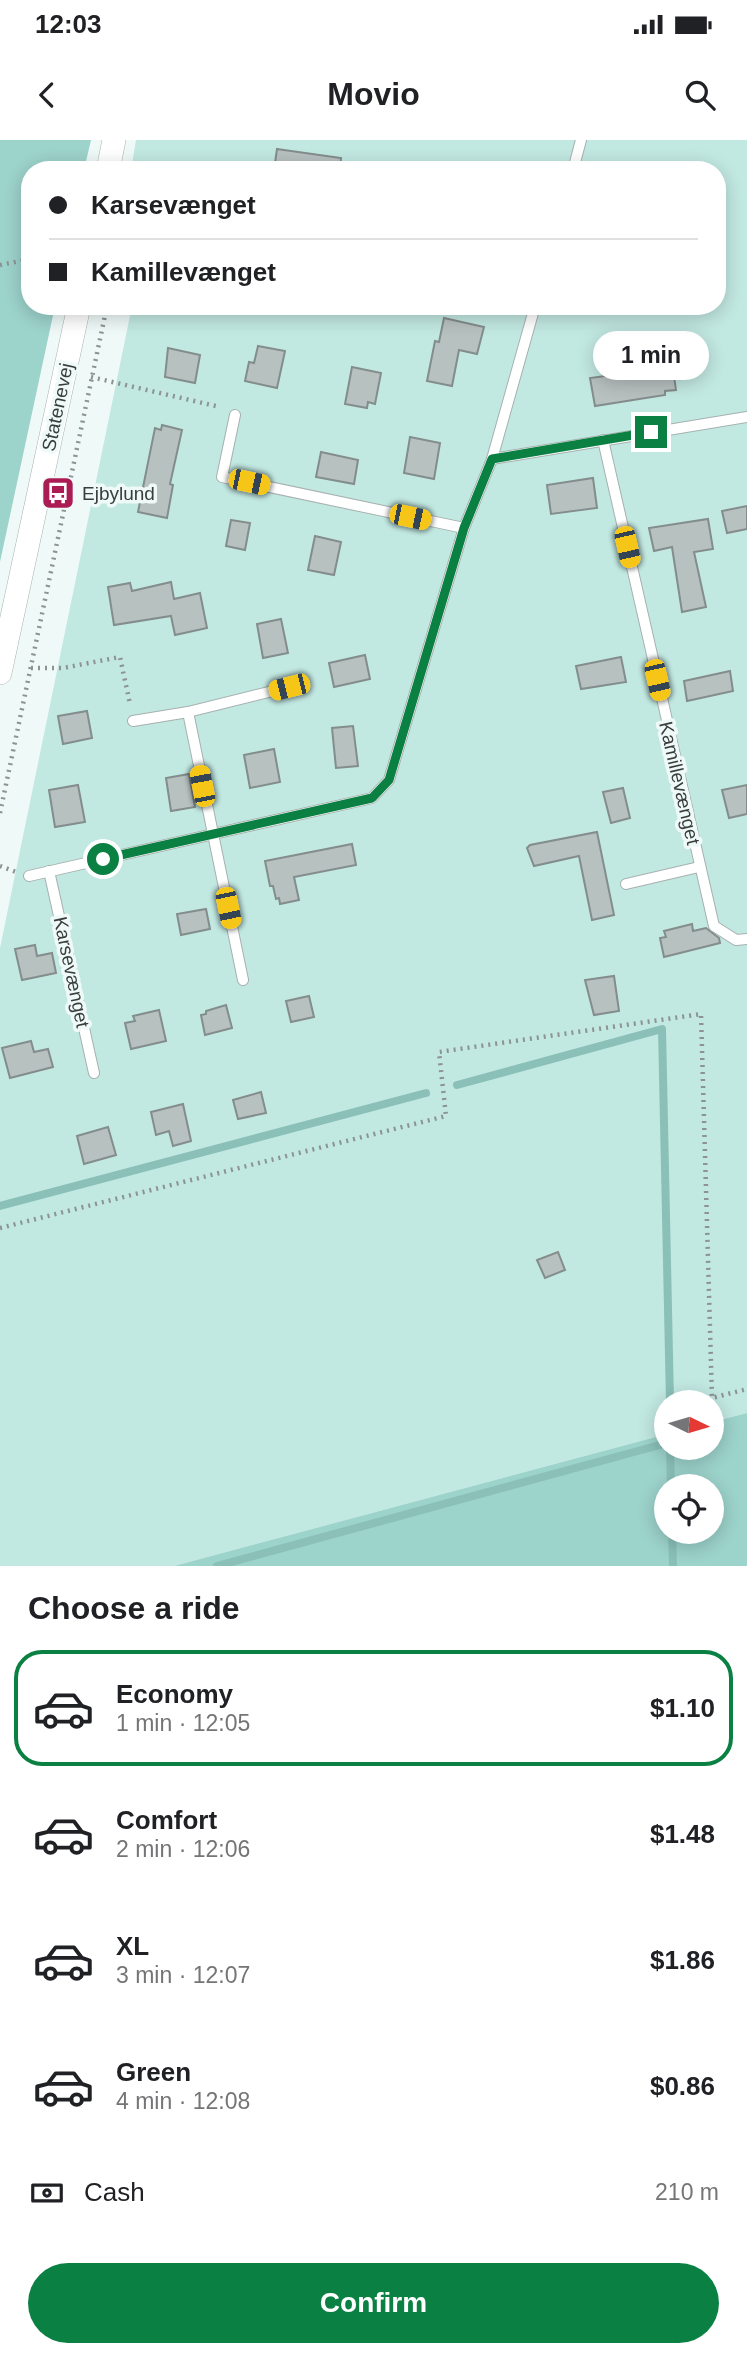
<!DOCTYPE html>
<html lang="en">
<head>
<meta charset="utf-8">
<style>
	:root { --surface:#fff; --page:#f2f2f2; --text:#202124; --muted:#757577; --line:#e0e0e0; --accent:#0b8043 }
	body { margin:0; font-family:Arial,sans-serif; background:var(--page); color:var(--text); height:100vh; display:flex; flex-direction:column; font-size:26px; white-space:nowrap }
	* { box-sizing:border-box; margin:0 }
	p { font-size:23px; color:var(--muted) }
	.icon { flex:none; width:38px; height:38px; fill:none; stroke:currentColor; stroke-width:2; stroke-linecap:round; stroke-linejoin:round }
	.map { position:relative; height:1426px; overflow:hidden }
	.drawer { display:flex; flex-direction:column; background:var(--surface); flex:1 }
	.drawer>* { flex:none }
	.top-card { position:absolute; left:21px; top:21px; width:705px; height:154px; border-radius:28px; box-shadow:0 4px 18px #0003; display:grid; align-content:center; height:154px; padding:0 28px; background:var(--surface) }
	.needle { width:46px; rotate:95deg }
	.buttons { position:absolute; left:654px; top:1250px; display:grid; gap:14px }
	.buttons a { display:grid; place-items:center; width:70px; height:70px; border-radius:50%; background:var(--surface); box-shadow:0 4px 18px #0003; font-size:35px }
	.end { position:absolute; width:32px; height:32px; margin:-16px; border:9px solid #0b8043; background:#fff; box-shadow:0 0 0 4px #fff }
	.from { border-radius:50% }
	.bubble { position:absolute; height:49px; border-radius:24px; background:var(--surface); box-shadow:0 4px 18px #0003; font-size:23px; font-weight:700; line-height:49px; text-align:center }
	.car { position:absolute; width:21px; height:42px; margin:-21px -10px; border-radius:9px; box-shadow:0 0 5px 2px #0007; background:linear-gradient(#f5c518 24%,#345 0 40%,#f5c518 0 76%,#345 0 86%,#f5c518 0) }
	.top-card b { display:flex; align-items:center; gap:24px; height:66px; font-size:26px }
	.top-card b+b { border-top:2px solid var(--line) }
	.top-card i { width:18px; height:18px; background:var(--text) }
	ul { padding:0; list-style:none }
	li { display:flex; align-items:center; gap:21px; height:116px; margin:0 14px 10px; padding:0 14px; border:4px solid transparent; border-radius:28px }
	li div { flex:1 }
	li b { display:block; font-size:26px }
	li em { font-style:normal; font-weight:700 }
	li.on { border-color:var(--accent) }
	li>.icon { width:63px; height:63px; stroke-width:1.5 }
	h2 { padding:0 28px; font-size:32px; line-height:84px }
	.pay { display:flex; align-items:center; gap:18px; height:77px; padding:0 28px; font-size:26px }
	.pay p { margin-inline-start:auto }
	.cta { display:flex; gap:14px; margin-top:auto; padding:14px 28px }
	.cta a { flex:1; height:80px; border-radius:42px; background:var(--accent); color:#fff; font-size:28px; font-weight:700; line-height:80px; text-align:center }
	.status { display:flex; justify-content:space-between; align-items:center; height:49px; padding:0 35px; background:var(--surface); direction:ltr }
	.status svg { height:19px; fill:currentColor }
	header { display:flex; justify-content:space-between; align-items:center; height:91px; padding:0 28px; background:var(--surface); font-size:32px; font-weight:700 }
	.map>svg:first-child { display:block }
	.green { fill:#c2e8e2 }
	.forest { fill:#9cd3cb; fill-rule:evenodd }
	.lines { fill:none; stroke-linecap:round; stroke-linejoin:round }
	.stream { stroke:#8ac0b8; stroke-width:8 }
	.building { fill:#b7c1bf; stroke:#838d8c; stroke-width:2 }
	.service-casing { stroke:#a6b1af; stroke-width:12 }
	.minor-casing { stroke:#a6b1af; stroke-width:24 }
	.path { stroke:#8c9392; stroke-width:4.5; stroke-dasharray:2 5; stroke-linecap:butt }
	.service { stroke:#fff; stroke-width:10 }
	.minor { stroke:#fff; stroke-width:23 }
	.route { stroke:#0b8043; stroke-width:9 }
	.labels { text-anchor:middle; stroke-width:7; stroke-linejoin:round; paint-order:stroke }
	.street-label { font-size:19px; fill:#393e3d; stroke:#effaf8 }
	.poi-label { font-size:19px; fill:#393e3d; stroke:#effaf8; text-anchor:start }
</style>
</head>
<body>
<div class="status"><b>12:03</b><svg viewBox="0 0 49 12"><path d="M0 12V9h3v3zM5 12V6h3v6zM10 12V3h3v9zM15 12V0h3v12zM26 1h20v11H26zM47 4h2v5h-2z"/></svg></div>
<header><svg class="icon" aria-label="back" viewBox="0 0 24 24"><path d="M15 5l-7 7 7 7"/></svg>Movio<svg class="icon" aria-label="search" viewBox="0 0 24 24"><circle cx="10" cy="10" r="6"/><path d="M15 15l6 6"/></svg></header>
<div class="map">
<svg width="747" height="1426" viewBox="0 0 747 1426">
	<rect width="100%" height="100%" fill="#effaf8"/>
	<polygon class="green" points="136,0 747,0 747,1273 712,1282 712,1262 667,1262 667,1294 174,1426 0,1426 0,808 132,166 718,166 718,30 131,30"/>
	<g class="forest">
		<polygon points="0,0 91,0 84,30 30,30 30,166 55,166 0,422"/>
		<path d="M 747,1273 L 747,1426 L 174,1426 L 667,1294 L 667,1307 L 712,1307 L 712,1282 ZM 667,1346 L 712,1346 L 712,1391 L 667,1391 Z"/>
	</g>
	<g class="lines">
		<g class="stream">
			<polyline points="457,945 662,889 670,1262"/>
			<polyline points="0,1066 426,953"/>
			<polyline points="670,1307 671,1346"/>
			<polyline points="672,1391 673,1426"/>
			<polyline points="217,1426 667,1303"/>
		</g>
	</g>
	<g class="building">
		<polygon points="277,9 341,18 340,30 274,30"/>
		<polygon points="444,178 484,187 477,214 459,210 452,246 427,241 435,201 439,202"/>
		<polygon points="258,206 285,211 277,248 245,241 249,222 254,223"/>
		<polygon points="168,208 200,215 195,243 165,237"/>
		<polygon points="647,210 648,218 671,215 676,250 665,251 665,255 595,266 590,238 613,235 610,216"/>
		<polygon points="352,227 381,233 375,264 368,262 367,268 345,264"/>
		<polygon points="162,285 182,290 170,344 173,345 167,378 138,372 155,288 161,290"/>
		<polygon points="410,297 440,303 434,339 404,333"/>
		<polygon points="321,312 358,320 354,344 316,337"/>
		<polygon points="593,338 597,368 551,374 547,345"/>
		<polygon points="747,366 747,389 727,393 722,371"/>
		<polygon points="708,379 713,409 694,412 706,467 682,472 672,407 654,411 649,388"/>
		<polygon points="231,380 250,383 245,410 226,406"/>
		<polygon points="315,396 341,402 334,435 308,430"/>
		<polygon points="171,442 174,459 200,453 207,488 175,495 171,476 114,485 108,447 130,443 132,451"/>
		<polygon points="281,479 288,513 263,518 257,484"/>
		<polygon points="365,515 370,539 334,547 329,523"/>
		<polygon points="621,517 626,542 581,549 576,526"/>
		<polygon points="730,531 733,551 687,561 684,541"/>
		<polygon points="87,571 92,598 63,604 58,576"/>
		<polygon points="353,586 358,626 336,628 332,588"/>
		<polygon points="274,609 280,642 250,648 244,615"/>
		<polygon points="189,634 195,667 171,671 166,638"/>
		<polygon points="78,645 85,682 55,687 49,650"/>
		<polygon points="747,645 747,674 729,678 722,650"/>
		<polygon points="623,648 630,678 611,683 603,652"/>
		<polygon points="597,692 614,775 592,780 579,716 534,726 527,708 530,705"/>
		<polygon points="352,704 356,725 294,737 299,760 280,764 279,758 276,759 273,746 270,746 265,721"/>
		<polygon points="206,769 210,789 181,795 177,774"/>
		<polygon points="692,784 693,791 706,788 719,798 720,803 664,817 660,798 666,797 664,791"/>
		<polygon points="35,805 37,816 52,813 56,833 22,840 15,809"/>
		<polygon points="614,836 619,871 594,875 585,840"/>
		<polygon points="309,856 314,877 291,882 286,861"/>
		<polygon points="226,865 232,888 205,895 201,875 206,874 206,871"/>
		<polygon points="159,870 166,901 131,909 125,883 135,881 133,876"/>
		<polygon points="31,901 34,912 48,909 53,927 10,938 2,908"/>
		<polygon points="261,952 266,973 238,979 233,960"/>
		<polygon points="183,964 191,1001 173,1006 169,991 156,995 151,972"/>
		<polygon points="108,987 116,1015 84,1024 77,996"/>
		<polygon points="558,1112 565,1130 545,1138 537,1120"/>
	</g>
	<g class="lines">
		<defs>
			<g id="service">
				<polyline points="573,30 581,0"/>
				<polyline points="235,275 222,337 464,388"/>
				<polyline points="603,300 714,786 736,800 747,799"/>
				<polyline points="492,319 747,277"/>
				<polyline points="133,581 188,572"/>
				<polyline points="49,731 94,933"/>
				<polyline points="29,736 372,658 389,640 464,388 492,319 535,166"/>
				<polyline points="626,744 699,727"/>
				<polyline points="243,840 188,572 289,547"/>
			</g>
			<g id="minor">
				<polyline points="108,30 114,0"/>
				<polyline points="0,533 79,166"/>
			</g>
		</defs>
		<use href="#service" class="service-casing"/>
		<use href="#minor" class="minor-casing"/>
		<g class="path">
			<polyline points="0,125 30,119"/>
			<polyline points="91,237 220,267"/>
			<polyline points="31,528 63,528 120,517 130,564"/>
			<polyline points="0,673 107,166"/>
			<polyline points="0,726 16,732"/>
			<polyline points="0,1088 446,976 439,912 701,874 712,1258 747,1249"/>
		</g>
		<use href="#service" class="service"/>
		<use href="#minor" class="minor"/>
	</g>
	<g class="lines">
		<polyline class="route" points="103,719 372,658 389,640 464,388 492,319 651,292"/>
	</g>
	<defs>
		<symbol id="bus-square" viewBox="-11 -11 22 22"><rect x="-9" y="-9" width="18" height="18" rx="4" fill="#ac1c54" stroke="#effaf8"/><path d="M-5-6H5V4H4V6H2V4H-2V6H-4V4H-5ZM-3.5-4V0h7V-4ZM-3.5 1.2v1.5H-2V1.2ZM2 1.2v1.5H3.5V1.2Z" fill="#fff"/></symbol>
	</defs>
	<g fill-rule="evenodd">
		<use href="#bus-square" x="39" y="334" width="38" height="38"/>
	</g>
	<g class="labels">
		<g class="street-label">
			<text transform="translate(57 267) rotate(-78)" y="7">Statenevej</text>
			<text transform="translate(680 643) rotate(77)" y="7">Kamillevænget</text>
			<text transform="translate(72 832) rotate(78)" y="7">Karsevænget</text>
		</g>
		<g class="poi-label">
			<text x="82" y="360">Ejbylund</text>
		</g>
	</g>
</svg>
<div class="buttons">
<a><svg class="needle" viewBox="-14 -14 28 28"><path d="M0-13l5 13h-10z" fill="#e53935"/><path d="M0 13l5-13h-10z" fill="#757577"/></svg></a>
<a><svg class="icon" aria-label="locate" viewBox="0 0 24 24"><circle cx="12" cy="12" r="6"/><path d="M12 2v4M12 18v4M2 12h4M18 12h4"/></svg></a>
</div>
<i class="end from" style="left:103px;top:719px"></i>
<i class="end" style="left:651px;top:292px"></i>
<div class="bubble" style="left:593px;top:191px;width:116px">1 min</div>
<i class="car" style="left:249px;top:342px;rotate:102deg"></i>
<i class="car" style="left:410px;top:377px;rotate:102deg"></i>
<i class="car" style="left:627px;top:407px;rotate:167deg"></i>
<i class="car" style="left:657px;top:540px;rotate:167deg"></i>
<i class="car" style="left:289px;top:547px;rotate:256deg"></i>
<i class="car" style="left:202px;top:646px;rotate:349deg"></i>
<i class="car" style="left:228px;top:768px;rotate:168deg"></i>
<div class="top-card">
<b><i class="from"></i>Karsevænget</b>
<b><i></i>Kamillevænget</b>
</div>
</div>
<section class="drawer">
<h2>Choose a ride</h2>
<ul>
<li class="on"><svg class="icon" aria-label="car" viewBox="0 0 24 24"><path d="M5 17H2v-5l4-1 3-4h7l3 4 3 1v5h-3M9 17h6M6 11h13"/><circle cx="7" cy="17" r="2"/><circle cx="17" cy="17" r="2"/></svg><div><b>Economy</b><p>1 min · 12:05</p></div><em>$1.10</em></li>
<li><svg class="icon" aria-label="car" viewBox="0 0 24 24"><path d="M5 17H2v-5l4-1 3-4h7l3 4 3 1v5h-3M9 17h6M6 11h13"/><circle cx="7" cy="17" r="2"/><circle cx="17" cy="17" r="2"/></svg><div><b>Comfort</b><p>2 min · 12:06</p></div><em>$1.48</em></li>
<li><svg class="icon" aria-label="car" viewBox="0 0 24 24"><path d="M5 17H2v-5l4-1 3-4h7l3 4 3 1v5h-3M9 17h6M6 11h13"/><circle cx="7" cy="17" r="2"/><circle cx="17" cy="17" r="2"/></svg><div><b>XL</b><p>3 min · 12:07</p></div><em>$1.86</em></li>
<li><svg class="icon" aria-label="car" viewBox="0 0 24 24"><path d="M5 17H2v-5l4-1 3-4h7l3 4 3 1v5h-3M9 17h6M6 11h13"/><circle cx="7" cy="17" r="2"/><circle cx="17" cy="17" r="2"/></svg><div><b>Green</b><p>4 min · 12:08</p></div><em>$0.86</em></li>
</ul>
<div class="pay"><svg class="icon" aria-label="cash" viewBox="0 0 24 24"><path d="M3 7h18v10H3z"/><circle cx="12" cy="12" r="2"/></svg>Cash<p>210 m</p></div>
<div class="cta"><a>Confirm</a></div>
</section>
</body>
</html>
